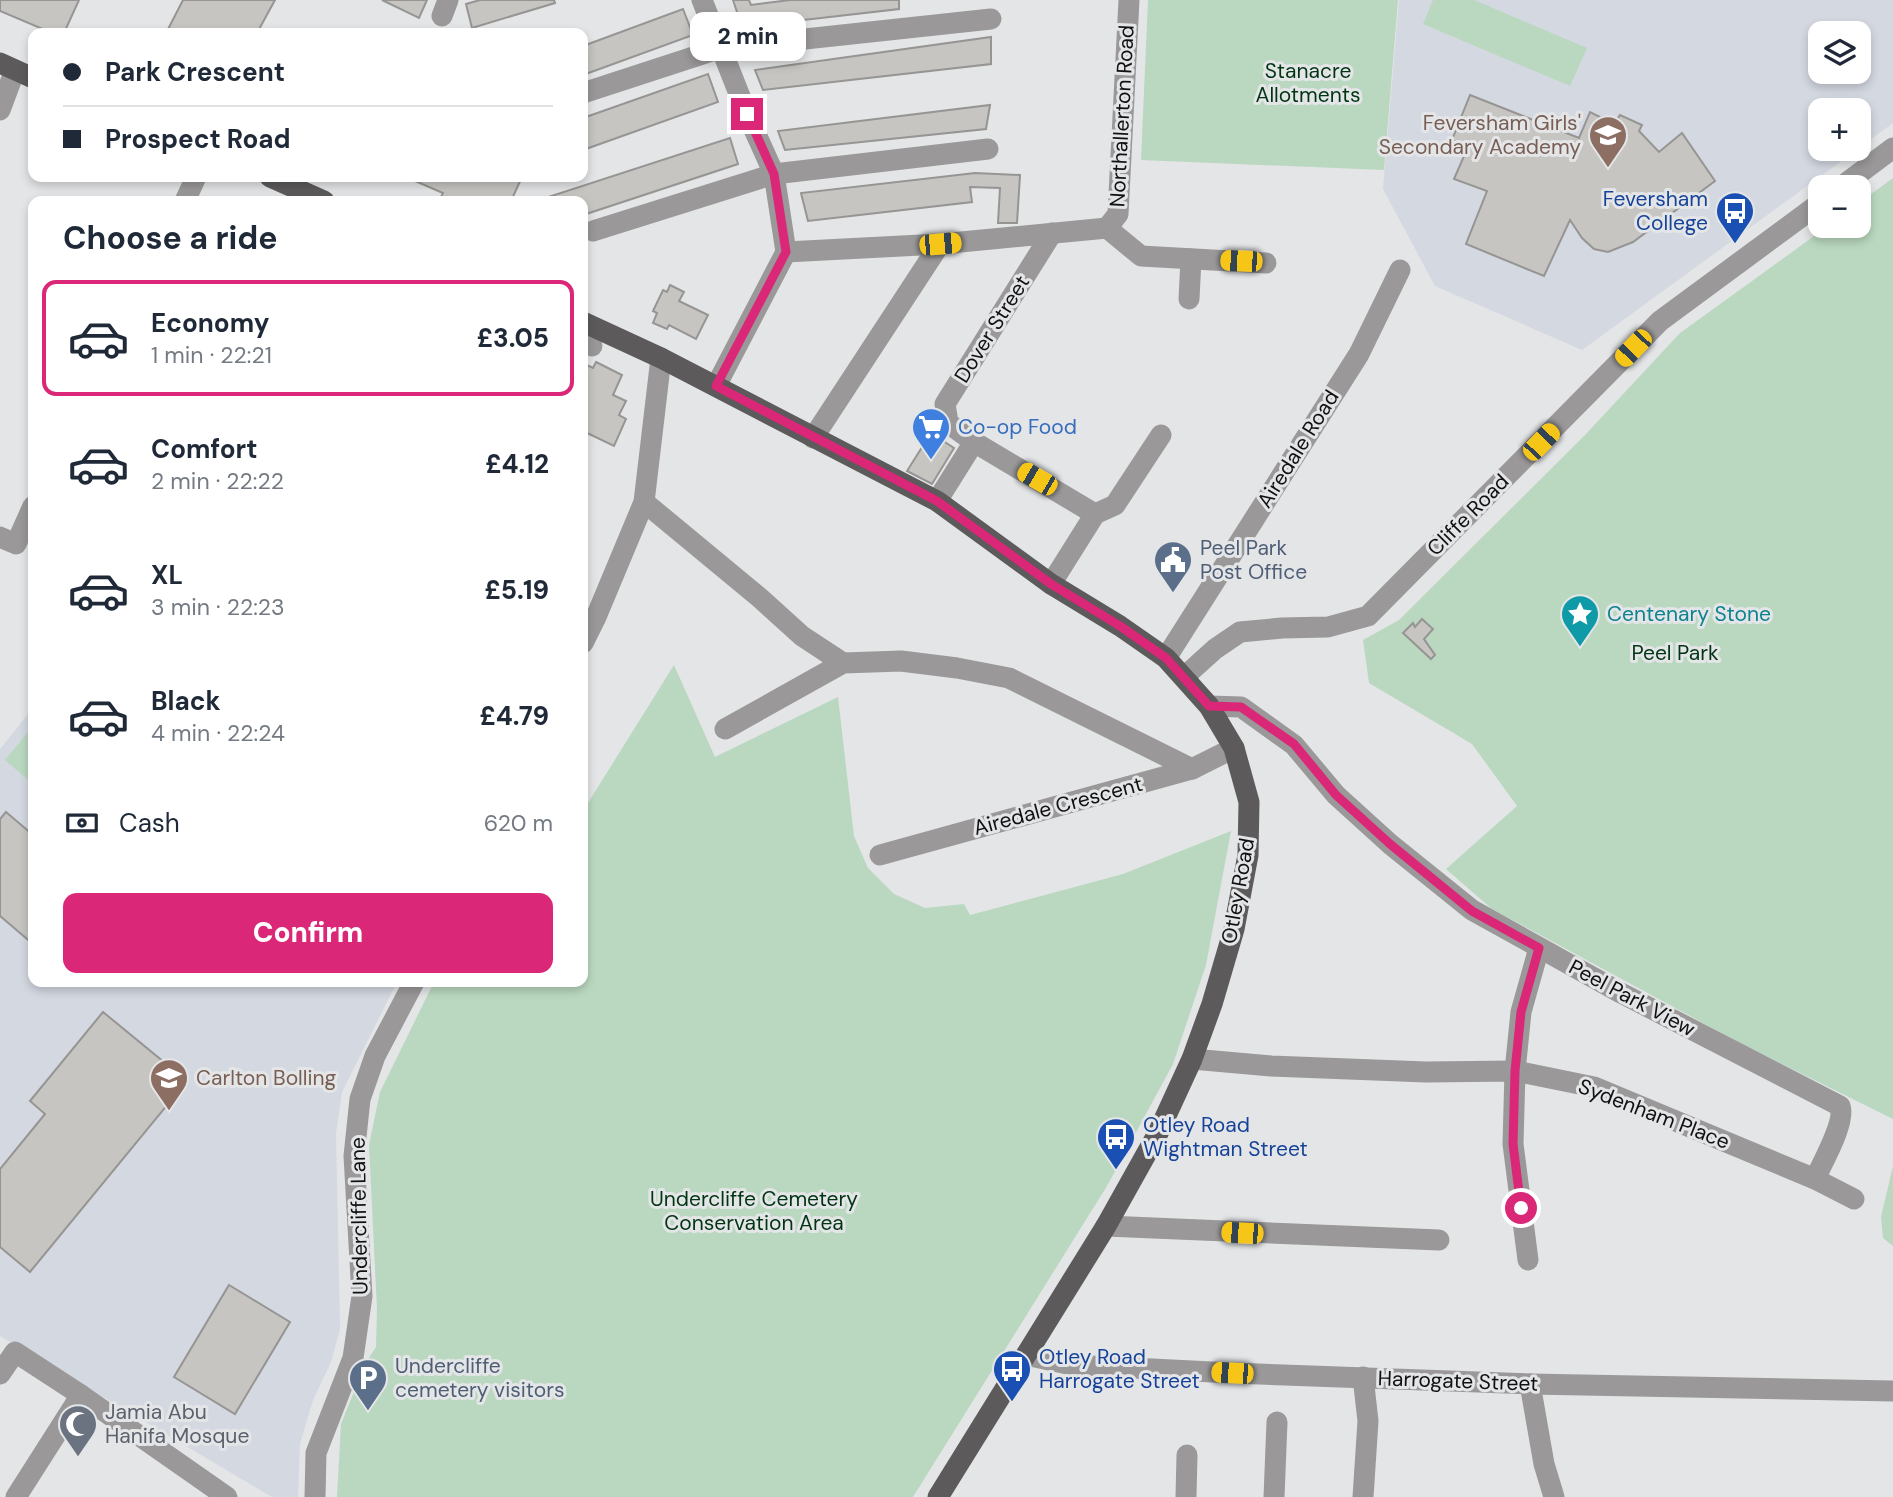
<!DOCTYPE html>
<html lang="en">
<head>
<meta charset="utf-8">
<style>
	:root { --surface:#fff; --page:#f2f2f3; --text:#1f2937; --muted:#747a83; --line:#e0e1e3; --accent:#db2777 }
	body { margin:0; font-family:"DM Sans",sans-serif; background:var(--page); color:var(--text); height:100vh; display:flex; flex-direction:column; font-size:26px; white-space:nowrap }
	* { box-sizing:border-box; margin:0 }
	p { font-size:23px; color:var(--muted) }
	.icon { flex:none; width:38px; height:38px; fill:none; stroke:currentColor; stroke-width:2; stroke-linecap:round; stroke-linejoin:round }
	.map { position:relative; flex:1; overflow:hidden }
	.panel { position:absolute; left:28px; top:196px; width:560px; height:791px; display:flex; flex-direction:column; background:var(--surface); border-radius:14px; box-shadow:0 4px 10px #0003 }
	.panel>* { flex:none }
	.hud { position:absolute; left:28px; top:28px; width:560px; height:154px; border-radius:14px; box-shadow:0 4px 10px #0003; display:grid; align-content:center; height:154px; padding:0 35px; background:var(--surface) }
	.fabs { position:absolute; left:1808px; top:21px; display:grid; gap:14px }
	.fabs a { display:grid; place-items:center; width:63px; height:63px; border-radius:14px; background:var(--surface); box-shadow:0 4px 10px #0003; font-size:35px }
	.end { position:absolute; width:32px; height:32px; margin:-16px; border:9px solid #db2777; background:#fff; box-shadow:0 0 0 4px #fff }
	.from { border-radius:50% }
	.bubble { position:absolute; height:49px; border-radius:14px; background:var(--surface); box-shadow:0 4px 10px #0003; font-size:23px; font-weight:800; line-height:49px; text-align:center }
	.car { position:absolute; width:21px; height:42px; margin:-21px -10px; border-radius:9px; box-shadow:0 0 5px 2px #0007; background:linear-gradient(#f5c518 24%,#345 0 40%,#f5c518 0 76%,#345 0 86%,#f5c518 0) }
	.hud b { display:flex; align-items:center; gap:24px; height:66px; font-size:26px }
	.hud b+b { border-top:2px solid var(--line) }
	.hud i { width:18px; height:18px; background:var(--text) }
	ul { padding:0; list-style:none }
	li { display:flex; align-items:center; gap:21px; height:116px; margin:0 14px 10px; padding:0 21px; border:4px solid transparent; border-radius:14px }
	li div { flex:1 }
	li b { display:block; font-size:26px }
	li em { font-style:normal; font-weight:800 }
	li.selected { border-color:var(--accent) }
	li>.icon { width:63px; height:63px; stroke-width:1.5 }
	h2 { padding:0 35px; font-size:32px; line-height:84px }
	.pay { display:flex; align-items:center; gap:18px; height:77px; padding:0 35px; font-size:26px }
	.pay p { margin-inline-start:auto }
	.button { display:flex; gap:14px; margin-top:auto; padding:14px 35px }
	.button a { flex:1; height:80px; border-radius:14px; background:var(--accent); color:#fff; font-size:28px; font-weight:800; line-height:80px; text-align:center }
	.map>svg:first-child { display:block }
	.built { fill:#d4d8e1; fill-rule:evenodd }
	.green { fill:#bad8bf }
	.building { fill:#c6c5c2; stroke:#969593; stroke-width:2 }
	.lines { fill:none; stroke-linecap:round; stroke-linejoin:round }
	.minor { stroke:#9a9899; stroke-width:21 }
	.major { stroke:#5c5a5b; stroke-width:21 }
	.route { stroke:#db2777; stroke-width:9 }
	.labels { text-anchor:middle; stroke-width:6; stroke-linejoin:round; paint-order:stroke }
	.park-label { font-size:21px; fill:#003514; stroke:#e4e5e7 }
	.street-label { font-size:21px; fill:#111112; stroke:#e4e5e7 }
	.education-label { font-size:21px; fill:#785e54; stroke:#e4e5e7; text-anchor:end }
	.transit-label { font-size:21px; fill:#164399; stroke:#e4e5e7; text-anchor:start }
	.shop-label { font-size:21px; fill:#366cbe; stroke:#e4e5e7; text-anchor:start }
	.service-label { font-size:21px; fill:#4e5e75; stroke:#e4e5e7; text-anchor:start }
	.culture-label { font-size:21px; fill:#0d838f; stroke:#e4e5e7; text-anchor:start }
	.worship-label { font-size:21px; fill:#5b616d; stroke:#e4e5e7; text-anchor:start }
</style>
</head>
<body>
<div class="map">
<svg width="1893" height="1497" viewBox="0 0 1893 1497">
	<rect width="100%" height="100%" fill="#e4e5e7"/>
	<g class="built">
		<path d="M 1399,0 L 1893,0 L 1893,123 L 1859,148 L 1858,110 L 1820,110 L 1820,149 L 1858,149 L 1582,350 L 1435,286 L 1383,189 ZM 1820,33 L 1858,33 L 1858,72 L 1820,72 Z"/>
		<polygon points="33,708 33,982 397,982 342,1092 336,1133 340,1329 331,1362 313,1400 300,1444 298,1497 272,1497 0,1336 0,749"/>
	</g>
	<g class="green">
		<polygon points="1148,0 1398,0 1384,170 1141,160"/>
		<polygon points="1433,0 1474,0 1587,48 1570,86 1423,24"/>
		<polygon points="1893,178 1893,1119 1742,1044 1492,909 1446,869 1517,806 1472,744 1369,683 1363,640 1399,620 1585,435 1680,333 1828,226 1858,226 1859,203"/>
		<polygon points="674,665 715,757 838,697 854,836 868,868 894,894 925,908 964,904 970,915 1123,874 1231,831 1206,965 1173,1064 1107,1186 913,1497 337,1497 341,1424 365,1364 376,1347 377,1309 369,1145 380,1092 434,982 583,982 583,811"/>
		<polygon points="33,726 33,784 5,760"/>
		<polygon points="1893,1166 1893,1246 1883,1238 1881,1217"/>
	</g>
	<g class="building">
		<polygon points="0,0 79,0 64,33 52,33 0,11"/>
		<polygon points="183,0 275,0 257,33 166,33"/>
		<polygon points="382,0 427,0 419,18"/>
		<polygon points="480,0 554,0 555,3 472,28 466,4"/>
		<polygon points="733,0 749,0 751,5 790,0 899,0 899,9 742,27"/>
		<polygon points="683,9 693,35 583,75 583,46"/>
		<polygon points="991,37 991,64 763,90 755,70"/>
		<polygon points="708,74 718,102 583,150 583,118"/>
		<polygon points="1470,95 1579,138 1590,112 1614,124 1620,115 1642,125 1639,131 1659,152 1682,133 1715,181 1633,242 1608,252 1594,249 1582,238 1570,220 1544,276 1466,244 1487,191 1454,179 1468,147 1452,140"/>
		<polygon points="990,105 986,129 785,150 778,131"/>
		<polygon points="730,138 738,164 583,215 583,201 543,201 542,199"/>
		<polygon points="975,173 1020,175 1017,223 998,223 1000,188 970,187 972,202 808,221 801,193"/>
		<polygon points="406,177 522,177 511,201 439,201 443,193"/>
		<polygon points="670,285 684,292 679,301 708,315 696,339 669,325 667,329 653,323 657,313 653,311 663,290 667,292"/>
		<polygon points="596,362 622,375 613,395 626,401 619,415 626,419 614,446 583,431 583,363 593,368"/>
		<polygon points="931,433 954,448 932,484 907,471"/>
		<polygon points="1422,619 1433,629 1424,639 1435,655 1431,659 1403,633 1413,623 1415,627"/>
		<polygon points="6,812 33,835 33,944 0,916 0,819"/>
		<polygon points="103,1012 187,1081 30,1272 0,1247 0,1169 45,1114 30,1101"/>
		<polygon points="229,1285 290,1322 235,1414 174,1377"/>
	</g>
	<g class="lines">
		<g class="minor">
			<polyline points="702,0 747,114 774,174 786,252 716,386"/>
			<polyline points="442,16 448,0"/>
			<polyline points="583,93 721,48 991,19"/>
			<polyline points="0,110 15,70"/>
			<polyline points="1841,187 1893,148"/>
			<polyline points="185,201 196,177"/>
			<polyline points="1107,228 1118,214 1129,0"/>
			<polyline points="1107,228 1141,256 1266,263"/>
			<polyline points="593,231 774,174 988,149"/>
			<polyline points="1052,233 945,404 948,423 974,442 1095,514"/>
			<polyline points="786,252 940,244 1107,228"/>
			<polyline points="1189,299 1191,259"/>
			<polyline points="583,342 592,346"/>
			<polyline points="813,438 940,244"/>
			<polyline points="937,501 974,442"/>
			<polyline points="644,502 760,598 802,636 843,663"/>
			<polyline points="0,537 16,544 33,506"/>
			<polyline points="1051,584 1095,514 1115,505 1161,435"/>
			<polyline points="583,643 596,617 644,502 661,358"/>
			<polyline points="1166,658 1359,354 1400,270"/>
			<polyline points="1184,677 1215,649 1240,632 1282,628 1328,627 1368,616 1660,321 1820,203"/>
			<path d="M 1209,706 L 1241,707 L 1294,745 L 1336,795 L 1390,844 L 1472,910 L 1621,993 L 1840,1106 C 1846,1122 1822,1163 1815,1179"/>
			<polyline points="725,729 843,663 901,661 957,668 1009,678 1192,769"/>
			<polyline points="880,855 1192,769 1234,748"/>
			<polyline points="1192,1059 1271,1066 1426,1072 1515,1071 1594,1087 1815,1179 1854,1199"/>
			<polyline points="1106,1226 1439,1240"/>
			<polyline points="1528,1260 1513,1144 1515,1071 1521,1012 1539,948"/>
			<polyline points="1026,1355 1072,1365 1232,1373 1530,1384 1892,1391"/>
			<polyline points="0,1374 15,1352 81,1395 227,1497"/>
			<polyline points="1530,1384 1544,1464 1554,1497"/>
			<polyline points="16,1497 81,1395"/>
			<polyline points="315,1497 316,1453 353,1358 362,1296 354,1156 360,1099 375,1056 414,982"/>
			<polyline points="1186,1497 1187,1455"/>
			<polyline points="1274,1497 1277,1422"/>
			<polyline points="1363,1497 1368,1421 1363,1377"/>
		</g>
		<g class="major">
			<polyline points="0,63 33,78"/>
			<polyline points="270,177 324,201"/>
			<polyline points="583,322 661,358 937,501 1051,584 1120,626 1166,658 1209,706 1234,748 1249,802 1248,855 1234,929 1212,1004 1192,1059 1158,1133 1106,1226 938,1497"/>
		</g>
	</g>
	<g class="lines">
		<polyline class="route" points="747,114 774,174 786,252 716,386 937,501 1051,584 1120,626 1166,658 1209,706 1241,707 1294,744 1336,795 1390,844 1472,911 1539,948 1521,1012 1515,1071 1513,1144 1521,1208"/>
	</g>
	<defs>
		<symbol id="school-pin" viewBox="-11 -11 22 30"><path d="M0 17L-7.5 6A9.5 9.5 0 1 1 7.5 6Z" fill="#8d6e63" stroke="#e4e5e7"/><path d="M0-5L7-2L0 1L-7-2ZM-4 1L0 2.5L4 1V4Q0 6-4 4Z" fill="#fff"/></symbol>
		<symbol id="bus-pin" viewBox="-11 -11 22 30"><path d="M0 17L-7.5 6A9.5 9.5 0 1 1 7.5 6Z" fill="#1a4fb4" stroke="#e4e5e7"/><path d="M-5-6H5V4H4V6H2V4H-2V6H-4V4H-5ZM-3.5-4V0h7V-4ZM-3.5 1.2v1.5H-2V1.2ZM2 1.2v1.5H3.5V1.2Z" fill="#fff"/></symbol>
		<symbol id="supermarket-pin" viewBox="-11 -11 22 30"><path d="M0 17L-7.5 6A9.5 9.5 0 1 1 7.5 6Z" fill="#3f7fe0" stroke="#e4e5e7"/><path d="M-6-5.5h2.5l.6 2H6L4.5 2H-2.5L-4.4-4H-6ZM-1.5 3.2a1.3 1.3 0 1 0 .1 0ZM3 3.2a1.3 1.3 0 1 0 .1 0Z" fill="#fff"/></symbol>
		<symbol id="civic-pin" viewBox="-11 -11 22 30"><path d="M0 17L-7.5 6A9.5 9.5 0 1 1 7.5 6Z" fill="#5c6f8a" stroke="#e4e5e7"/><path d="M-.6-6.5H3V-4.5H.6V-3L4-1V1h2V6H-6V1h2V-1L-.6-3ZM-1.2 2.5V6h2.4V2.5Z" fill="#fff"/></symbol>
		<symbol id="sight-pin" viewBox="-11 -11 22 30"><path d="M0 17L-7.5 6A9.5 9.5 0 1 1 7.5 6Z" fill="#0f9aa8" stroke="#e4e5e7"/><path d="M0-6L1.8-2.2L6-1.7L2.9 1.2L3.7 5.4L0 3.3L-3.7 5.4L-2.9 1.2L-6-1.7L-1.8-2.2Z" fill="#fff"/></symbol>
		<symbol id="parking-pin" viewBox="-11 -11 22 30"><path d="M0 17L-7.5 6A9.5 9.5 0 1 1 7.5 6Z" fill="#5c6f8a" stroke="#e4e5e7"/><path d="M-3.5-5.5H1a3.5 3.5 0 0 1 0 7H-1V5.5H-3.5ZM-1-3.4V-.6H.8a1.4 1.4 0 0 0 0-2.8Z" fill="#fff"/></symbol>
		<symbol id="mosque-pin" viewBox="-11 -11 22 30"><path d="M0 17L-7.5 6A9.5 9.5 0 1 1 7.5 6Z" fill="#6b7280" stroke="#e4e5e7"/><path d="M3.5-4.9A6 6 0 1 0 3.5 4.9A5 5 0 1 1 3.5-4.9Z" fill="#fff"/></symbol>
	</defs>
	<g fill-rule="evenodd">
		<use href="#school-pin" x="1586" y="113" width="44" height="60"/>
		<use href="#bus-pin" x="1713" y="189" width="44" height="60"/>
		<use href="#supermarket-pin" x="909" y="405" width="44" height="60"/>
		<use href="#civic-pin" x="1151" y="538" width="44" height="60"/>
		<use href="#sight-pin" x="1558" y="592" width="44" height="60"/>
		<use href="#school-pin" x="147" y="1056" width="44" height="60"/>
		<use href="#bus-pin" x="1094" y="1115" width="44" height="60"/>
		<use href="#bus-pin" x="990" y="1347" width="44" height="60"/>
		<use href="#parking-pin" x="346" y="1356" width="44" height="60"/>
		<use href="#mosque-pin" x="56" y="1402" width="44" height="60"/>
	</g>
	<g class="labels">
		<g class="park-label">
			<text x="1308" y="78">Stanacre<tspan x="1308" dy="24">Allotments</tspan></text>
			<text x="1675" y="660">Peel Park</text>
			<text x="754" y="1206">Undercliffe Cemetery<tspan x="754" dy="24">Conservation Area</tspan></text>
		</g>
		<g class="street-label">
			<text transform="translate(1122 116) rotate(-87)" y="7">Northallerton Road</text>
			<text transform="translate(992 329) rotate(-58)" y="7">Dover Street</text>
			<text transform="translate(1298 449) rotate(-58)" y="7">Airedale Road</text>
			<text transform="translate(1468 515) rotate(-45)" y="7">Cliffe Road</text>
			<text transform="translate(1058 806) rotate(-15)" y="7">Airedale Crescent</text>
			<text transform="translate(1238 891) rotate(-80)" y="7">Otley Road</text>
			<text transform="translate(1632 998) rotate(28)" y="7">Peel Park View</text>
			<text transform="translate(1654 1114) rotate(21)" y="7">Sydenham Place</text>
			<text transform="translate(359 1216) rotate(-91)" y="7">Undercliffe Lane</text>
			<text transform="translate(1458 1381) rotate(2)" y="7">Harrogate Street</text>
		</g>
		<g class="education-label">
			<text x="1581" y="130">Feversham Girls'<tspan x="1581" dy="24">Secondary Academy</tspan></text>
			<text x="196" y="1085" text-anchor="start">Carlton Bolling</text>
		</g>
		<g class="transit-label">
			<text x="1708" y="206" text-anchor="end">Feversham<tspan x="1708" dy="24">College</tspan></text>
			<text x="1143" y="1132">Otley Road<tspan x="1143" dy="24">Wightman Street</tspan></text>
			<text x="1039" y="1364">Otley Road<tspan x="1039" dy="24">Harrogate Street</tspan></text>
		</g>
		<g class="shop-label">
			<text x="958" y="434">Co-op Food</text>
		</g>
		<g class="service-label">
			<text x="1200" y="555">Peel Park<tspan x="1200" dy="24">Post Office</tspan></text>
			<text x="395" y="1373">Undercliffe<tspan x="395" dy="24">cemetery visitors</tspan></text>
		</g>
		<g class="culture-label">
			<text x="1607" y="621">Centenary Stone</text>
		</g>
		<g class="worship-label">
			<text x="105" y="1419">Jamia Abu<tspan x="105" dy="24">Hanifa Mosque</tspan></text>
		</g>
	</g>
</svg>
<div class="fabs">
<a><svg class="icon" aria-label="layers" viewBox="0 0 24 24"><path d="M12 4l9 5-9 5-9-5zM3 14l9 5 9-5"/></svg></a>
<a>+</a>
<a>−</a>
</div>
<i class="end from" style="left:1521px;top:1208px"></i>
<i class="end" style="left:747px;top:114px"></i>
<div class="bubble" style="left:690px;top:12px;width:116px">2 min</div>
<i class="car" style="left:940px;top:244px;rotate:85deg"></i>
<i class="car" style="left:1241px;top:261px;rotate:272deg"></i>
<i class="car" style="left:1633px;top:348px;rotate:224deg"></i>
<i class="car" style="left:1541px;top:442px;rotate:44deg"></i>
<i class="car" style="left:1037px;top:479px;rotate:300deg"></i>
<i class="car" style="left:1242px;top:1233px;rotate:273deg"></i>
<i class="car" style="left:1232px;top:1373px;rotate:273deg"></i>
<div class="hud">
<b><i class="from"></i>Park Crescent</b>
<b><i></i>Prospect Road</b>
</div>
<section class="panel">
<h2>Choose a ride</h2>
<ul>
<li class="selected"><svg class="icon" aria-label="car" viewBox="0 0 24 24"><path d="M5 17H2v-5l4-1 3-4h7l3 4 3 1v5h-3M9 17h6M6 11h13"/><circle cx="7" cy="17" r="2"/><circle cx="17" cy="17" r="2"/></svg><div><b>Economy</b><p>1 min · 22:21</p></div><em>£3.05</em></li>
<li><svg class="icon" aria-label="car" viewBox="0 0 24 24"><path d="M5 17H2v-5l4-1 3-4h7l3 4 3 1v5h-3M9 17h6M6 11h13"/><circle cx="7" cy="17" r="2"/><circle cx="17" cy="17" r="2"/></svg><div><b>Comfort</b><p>2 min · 22:22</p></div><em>£4.12</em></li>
<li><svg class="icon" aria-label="car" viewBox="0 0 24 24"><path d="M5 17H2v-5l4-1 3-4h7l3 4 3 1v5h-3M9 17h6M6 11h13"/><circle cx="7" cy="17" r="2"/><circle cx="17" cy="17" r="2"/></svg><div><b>XL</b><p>3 min · 22:23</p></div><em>£5.19</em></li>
<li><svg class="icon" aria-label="car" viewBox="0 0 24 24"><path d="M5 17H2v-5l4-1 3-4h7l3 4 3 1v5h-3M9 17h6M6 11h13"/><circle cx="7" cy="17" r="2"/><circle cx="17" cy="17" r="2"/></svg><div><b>Black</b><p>4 min · 22:24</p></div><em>£4.79</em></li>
</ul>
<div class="pay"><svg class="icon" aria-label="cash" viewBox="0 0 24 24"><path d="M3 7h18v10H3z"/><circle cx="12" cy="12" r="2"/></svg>Cash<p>620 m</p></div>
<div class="button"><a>Confirm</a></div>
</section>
</div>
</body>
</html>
